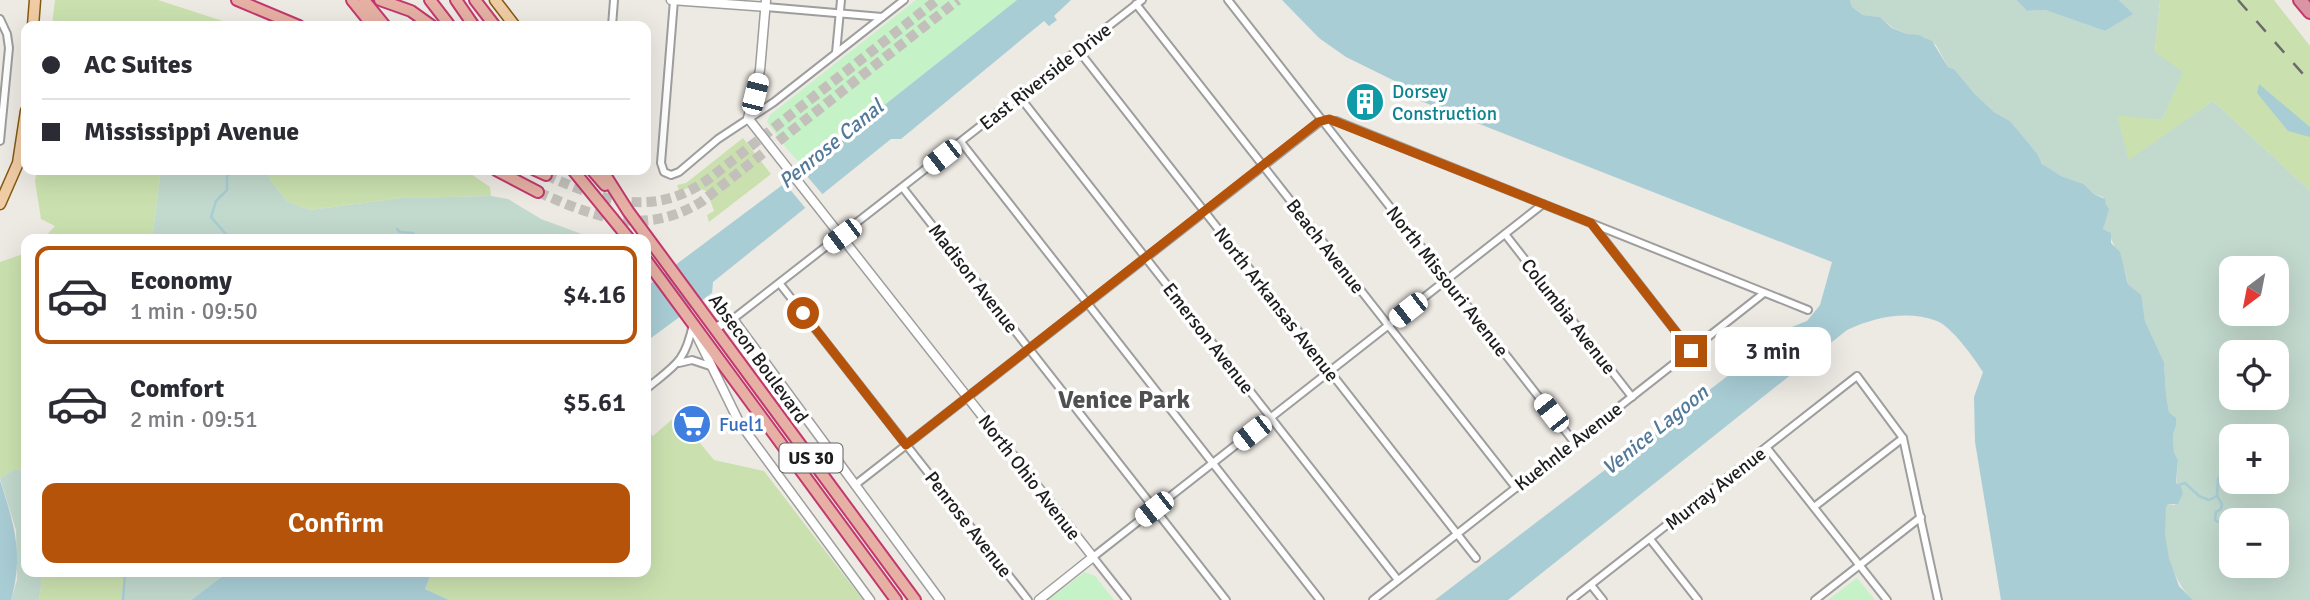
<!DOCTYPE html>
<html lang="en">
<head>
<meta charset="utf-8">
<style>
	:root { --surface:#fff; --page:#f2f2f3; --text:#2b2b33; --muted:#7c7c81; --line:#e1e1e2; --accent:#b45309 }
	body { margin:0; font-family:Signika,sans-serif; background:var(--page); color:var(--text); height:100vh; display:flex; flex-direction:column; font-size:26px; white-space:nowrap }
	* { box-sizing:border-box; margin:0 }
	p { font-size:23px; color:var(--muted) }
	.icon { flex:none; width:38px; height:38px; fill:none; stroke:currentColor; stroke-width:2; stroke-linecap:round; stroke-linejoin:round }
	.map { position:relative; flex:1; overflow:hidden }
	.sheet { position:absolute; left:21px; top:234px; width:630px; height:343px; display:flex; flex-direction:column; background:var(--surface); border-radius:14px; box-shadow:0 7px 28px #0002 }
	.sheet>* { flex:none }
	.guide { position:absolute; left:21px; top:21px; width:630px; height:154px; border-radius:14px; box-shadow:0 7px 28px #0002; display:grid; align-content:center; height:154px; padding:0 21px; background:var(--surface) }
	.needle { width:46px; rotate:212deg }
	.controls { position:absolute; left:2219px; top:256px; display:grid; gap:14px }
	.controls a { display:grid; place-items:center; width:70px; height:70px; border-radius:14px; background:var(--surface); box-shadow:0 7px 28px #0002; font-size:35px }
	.end { position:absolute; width:32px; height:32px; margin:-16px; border:9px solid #b45309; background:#fff; box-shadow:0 0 0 4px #fff }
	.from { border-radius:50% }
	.bubble { position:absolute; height:49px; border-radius:14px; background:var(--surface); box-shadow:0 7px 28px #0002; font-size:23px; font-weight:600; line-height:49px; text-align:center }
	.car { position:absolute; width:21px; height:42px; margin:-21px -10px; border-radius:9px; box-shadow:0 0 5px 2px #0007; background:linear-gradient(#fff 24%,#345 0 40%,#fff 0 76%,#345 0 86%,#fff 0) }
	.guide b { display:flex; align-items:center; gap:24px; height:66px; font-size:26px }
	.guide b+b { border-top:2px solid var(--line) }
	.guide i { width:18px; height:18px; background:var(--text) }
	ul { padding:12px 0 0; list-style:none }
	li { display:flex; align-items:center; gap:21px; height:98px; margin:0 14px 10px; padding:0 7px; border:4px solid transparent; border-radius:14px }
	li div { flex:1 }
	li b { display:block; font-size:26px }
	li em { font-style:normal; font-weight:600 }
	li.selected { border-color:var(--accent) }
	li>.icon { width:63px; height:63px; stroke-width:1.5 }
	.cta { display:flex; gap:14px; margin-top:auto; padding:14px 21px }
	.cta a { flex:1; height:80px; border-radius:14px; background:var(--accent); color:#fff; font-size:28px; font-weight:600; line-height:80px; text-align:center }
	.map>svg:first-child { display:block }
	.grass { fill:#cae1af }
	.wetland { fill:#c2d9cd; fill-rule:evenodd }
	.park { fill:#c5f2c6 }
	.water { fill:#a9cdd5 }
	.pier { fill:#ede9e3 }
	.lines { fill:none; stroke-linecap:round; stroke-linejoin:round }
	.stream { stroke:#a9cdd5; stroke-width:2.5 }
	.trunk-tunnel { stroke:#c3c0bb; stroke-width:10; stroke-dasharray:10 5; stroke-linecap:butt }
	.minor-casing { stroke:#9e9e9e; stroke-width:10 }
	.tertiary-casing { stroke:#9e9e9e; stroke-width:11 }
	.primary-casing { stroke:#845911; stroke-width:13 }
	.trunk-casing { stroke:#c3386e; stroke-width:14 }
	.motorway-casing { stroke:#c3386e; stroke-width:16 }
	.minor { stroke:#fff; stroke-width:6 }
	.tertiary { stroke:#fff; stroke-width:8 }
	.primary { stroke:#f0cca5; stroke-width:10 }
	.trunk { stroke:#e6b0a4; stroke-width:10 }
	.motorway { stroke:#db94a4; stroke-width:12 }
	.rail { stroke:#6b6b6b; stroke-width:2.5; stroke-dasharray:14 14; stroke-linecap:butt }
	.route { stroke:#b45309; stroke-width:9 }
	.labels { text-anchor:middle; stroke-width:7; stroke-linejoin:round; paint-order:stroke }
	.shield { fill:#fff; stroke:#616161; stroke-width:2 }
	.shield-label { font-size:18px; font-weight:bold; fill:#1d1d1d }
	.street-label { font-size:19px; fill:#1d1d1d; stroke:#fff }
	.culture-label { font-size:19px; fill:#0d838f; stroke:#fff; text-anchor:start }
	.shop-label { font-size:19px; fill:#366cbe; stroke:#fff; text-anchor:start }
	.water-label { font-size:21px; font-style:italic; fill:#527999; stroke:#fff }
	.district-label { font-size:26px; font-weight:bold; fill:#505050; stroke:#fff }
</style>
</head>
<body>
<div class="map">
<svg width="2310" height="600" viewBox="0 0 2310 600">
	<rect width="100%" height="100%" fill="#ede9e3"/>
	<g class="grass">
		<polygon points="55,0 158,0 238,26 52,26"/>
		<polygon points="2160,0 2274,0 2310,46 2310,191 2213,101 2129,161 2116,114 2162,120 2182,73 2155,52"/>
		<polygon points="743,138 771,174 709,222 707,215 714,211 707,191 692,187 679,191 677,185 686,183"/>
		<polygon points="37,170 161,170 152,240 42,240 55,226 41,219 35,181"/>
		<polygon points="269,170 465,170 490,187 491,196 401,198 310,210 287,201 270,180"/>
		<polygon points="26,253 26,470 15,469 0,478 0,262"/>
		<polygon points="677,415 714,460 764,471 863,600 449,600 425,589 432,572 646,572 646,428 653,436"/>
		<polygon points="43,572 124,572 122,600 39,600"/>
	</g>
	<g class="wetland">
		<path d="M 1850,0 L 2016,0 L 2027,11 L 2045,10 L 2105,31 L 2132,14 L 2119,0 L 2160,0 L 2155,52 L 2183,72 L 2162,120 L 2117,115 L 2129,160 L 2213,101 L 2310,191 L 2310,600 L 2193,600 C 2171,580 2159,537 2166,506 L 2168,504 L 2175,505 L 2178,460 L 2174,452 L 2173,435 L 2176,426 L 2174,416 L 2169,412 L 2166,394 L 2164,362 L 2145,321 L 2140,295 L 2128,284 C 2126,266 2114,248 2108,231 L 2103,230 L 2106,205 L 2103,197 L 2094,194 L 2084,184 L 2061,176 L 2044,166 L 2010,121 L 1994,112 L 1974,93 L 1954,69 L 1948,67 L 1936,45 L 1924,37 L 1907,34 L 1893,28 L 1880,17 L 1863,15 L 1852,7 ZM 2231,268 L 2277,268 L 2277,313 L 2231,313 ZM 2231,352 L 2277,352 L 2277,397 L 2231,397 ZM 2231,436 L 2277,436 L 2277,481 L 2231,481 ZM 2231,520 L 2277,520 L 2277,565 L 2231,565 Z"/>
		<polygon points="161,170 269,170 270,180 287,201 310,210 401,198 491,196 508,199 541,219 598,240 152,240"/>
		<polygon points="15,469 26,470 26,572 43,572 39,600 11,600 17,580 16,530 0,478"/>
		<polygon points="124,572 228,572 191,600 122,600"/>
	</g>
	<g class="park">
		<polygon points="916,0 1017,0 805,168 787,149 767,122 770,115"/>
		<polygon points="1085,572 1095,576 1114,600 1048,600"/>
		<polygon points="1857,578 1875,600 1828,600"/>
	</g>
	<g class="water">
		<polygon points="1017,0 1071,0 1054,16 1057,20 1049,26 1044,21 901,139 891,139 713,282 712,293 651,338 646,346 646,287 805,168"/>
		<path d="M 1282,0 L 1850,0 L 1852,7 L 1863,15 L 1880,17 L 1892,28 L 1907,34 L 1919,35 L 1932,41 L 1948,67 L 1954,69 L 1974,93 L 1994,112 L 2010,121 L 2037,154 L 2042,164 L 2061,176 L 2084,184 L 2094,194 L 2105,199 L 2106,205 L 2109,209 L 2103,229 L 2111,233 L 2111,243 L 2120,252 L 2128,284 L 2141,295 L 2145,321 L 2164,362 L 2166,394 L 2169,412 L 2176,418 L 2176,426 L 2173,435 L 2174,452 L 2178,460 L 2176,483 L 2181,487 L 2183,493 L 2178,504 L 2168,504 L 2166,507 L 2165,535 L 2169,558 L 2179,586 L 2193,600 L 2001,600 L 1975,442 L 1974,397 L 1983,372 C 1974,358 1952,327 1937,321 C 1907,310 1875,317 1847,330 L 1508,600 L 1435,600 L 1742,365 L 1777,333 L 1807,321 L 1820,305 L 1832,262 L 1408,96 L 1411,89 L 1346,57 L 1319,38 Z"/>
		<polygon points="2016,0 2119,0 2133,14 2105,31 2045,10 2027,11"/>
		<polygon points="2259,84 2310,127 2310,137 2288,131 2257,93"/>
		<path d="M 0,480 C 14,524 24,554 11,600 L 0,600 Z"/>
		<polygon points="228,572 432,572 425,589 449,600 191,600"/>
	</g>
	<polygon class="pier" points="800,168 824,196 807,210 783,181"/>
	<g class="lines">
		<g class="stream">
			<polyline points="397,229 400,232 413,233 418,240"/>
			<polyline points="231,240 211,217 216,201 227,190 227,176 232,170"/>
			<polyline points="2231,469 2225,470 2218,479 2217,496 2222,504 2221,509 2216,512 2215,520 2218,522 2231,522"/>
			<polyline points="2179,485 2185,483 2199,496 2209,500 2217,496"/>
			<polyline points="123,600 125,572"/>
		</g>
		<g class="trunk-tunnel">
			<path d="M 546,175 C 604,201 654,219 710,178 L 937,0"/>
			<path d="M 538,192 C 595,217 644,237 701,202 L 958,0"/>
		</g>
		<defs>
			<g id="minor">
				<polyline points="674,0 661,163 664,172 671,175 679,172 718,139 774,102 904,0"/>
				<polyline points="1228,0 1574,442"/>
				<polyline points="1136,4 1516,488"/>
				<polyline points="766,7 882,17"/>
				<polyline points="0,19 7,34 9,48 0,141"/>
				<polyline points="612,26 614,0"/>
				<polyline points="1078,50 1476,558"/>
				<polyline points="836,53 841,0"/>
				<polyline points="1019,96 1398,580"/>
				<polyline points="1322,120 1336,121 1808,310"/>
				<polyline points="961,142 1320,600"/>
				<polyline points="903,188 1226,600"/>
				<polyline points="1592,224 1691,351"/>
				<polyline points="1505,234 1632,397"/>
				<polyline points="780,284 1028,600"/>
				<polyline points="733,319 1142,0"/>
				<polyline points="679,363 692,360 710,366"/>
				<path d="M 646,389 C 675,365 685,363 693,324"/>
				<polyline points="1767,448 1887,600"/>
				<polyline points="855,485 1322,120"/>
				<polyline points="1814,507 1903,438"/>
				<polyline points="1650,539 1698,600"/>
				<polyline points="1591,585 1603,600"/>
				<polyline points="1127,600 1093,557 1543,204"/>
				<polyline points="1373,600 1764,293"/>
				<polyline points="1571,600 1857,376 1903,438 1938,600"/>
				<polyline points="1815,600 1921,517"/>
			</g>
			<g id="tertiary">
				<polyline points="671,0 766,7"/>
				<polyline points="766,0 760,70 748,118 1093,557 1039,600"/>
				<polyline points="715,328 733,319 940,600"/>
				<polyline points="696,334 739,422 870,600"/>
			</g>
			<g id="primary">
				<polyline points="495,0 515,26"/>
				<polyline points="33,26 35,0"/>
				<polyline points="0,204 18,163 26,111"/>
			</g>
			<g id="trunk">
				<polyline points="237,0 299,26"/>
				<polyline points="352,0 373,26"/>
				<polyline points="364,0 385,26"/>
				<polyline points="380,0 411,11 432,26"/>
				<polyline points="430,0 450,26"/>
				<polyline points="456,0 474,26"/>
				<polyline points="475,0 495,26"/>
				<polyline points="496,170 538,192"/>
				<polyline points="535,170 546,175"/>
				<polyline points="573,170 630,240"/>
				<polyline points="592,170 605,185"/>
				<polyline points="602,170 628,211 915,600"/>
				<polyline points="646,260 896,600"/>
			</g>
			<polyline id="motorway" points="2300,0 2310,12"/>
		</defs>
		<use href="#minor" class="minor-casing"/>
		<use href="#tertiary" class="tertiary-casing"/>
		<use href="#primary" class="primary-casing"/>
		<use href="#trunk" class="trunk-casing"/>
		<use href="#motorway" class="motorway-casing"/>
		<use href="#minor" class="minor"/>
		<use href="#tertiary" class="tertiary"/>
		<use href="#primary" class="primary"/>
		<use href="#trunk" class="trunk"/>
		<use href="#motorway" class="motorway"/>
		<polyline class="rail" points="2238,0 2310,82"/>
	</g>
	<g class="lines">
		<polyline class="route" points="803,313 906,445 1318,122 1329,119 1591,223 1691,351"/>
	</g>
	<defs>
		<symbol id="building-disc" viewBox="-11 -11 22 22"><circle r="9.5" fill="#0f9aa8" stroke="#fff"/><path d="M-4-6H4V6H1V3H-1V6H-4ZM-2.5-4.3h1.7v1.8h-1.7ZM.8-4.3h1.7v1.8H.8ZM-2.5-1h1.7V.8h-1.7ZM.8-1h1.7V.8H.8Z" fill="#fff"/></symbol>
		<symbol id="supermarket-disc" viewBox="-11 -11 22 22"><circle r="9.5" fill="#3f7fe0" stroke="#fff"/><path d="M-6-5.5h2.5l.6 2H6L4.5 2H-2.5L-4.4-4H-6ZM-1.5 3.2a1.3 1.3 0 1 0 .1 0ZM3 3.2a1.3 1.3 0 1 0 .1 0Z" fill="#fff"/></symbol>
	</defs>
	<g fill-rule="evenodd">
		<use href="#building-disc" x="1343" y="80" width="44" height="44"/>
		<use href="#supermarket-disc" x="670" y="402" width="44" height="44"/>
	</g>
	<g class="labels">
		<rect class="shield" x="779.5" y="443.5" width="63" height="29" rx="5"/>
		<g class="shield-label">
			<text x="811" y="464">US 30</text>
		</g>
		<g class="street-label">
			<text transform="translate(1045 76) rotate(-38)" y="7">East Riverside Drive</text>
			<text transform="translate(1326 246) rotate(52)" y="7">Beach Avenue</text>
			<text transform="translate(974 278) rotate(52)" y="7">Madison Avenue</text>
			<text transform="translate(1448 281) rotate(52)" y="7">North Missouri Avenue</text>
			<text transform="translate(1277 304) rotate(52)" y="7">North Arkansas Avenue</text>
			<text transform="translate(1569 316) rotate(52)" y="7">Columbia Avenue</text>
			<text transform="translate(1209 338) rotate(52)" y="7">Emerson Avenue</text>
			<text transform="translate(759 358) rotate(54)" y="7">Absecon Boulevard</text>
			<text transform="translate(1568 446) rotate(-38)" y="7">Kuehnle Avenue</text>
			<text transform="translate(1030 477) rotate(52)" y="7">North Ohio Avenue</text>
			<text transform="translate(1715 488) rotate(-38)" y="7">Murray Avenue</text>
			<text transform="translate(969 524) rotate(52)" y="7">Penrose Avenue</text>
		</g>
		<g class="culture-label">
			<text x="1392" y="98">Dorsey<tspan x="1392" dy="22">Construction</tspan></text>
		</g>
		<g class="shop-label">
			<text x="719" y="431">Fuel1</text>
		</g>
		<g class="water-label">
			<text transform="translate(831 144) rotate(-39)" y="7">Penrose Canal</text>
			<text transform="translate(1655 430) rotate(-39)" y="7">Venice Lagoon</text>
		</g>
		<g class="district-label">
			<text x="1124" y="408">Venice Park</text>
		</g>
	</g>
</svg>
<div class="controls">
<a><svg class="needle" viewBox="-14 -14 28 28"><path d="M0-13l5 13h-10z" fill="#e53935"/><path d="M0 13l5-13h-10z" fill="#7c7c81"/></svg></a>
<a><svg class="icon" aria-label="locate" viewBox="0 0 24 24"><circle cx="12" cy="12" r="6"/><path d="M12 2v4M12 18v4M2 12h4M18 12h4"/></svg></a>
<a>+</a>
<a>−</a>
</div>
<i class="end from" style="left:803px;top:313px"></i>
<i class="end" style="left:1691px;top:351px"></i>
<div class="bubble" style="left:1715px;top:327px;width:116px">3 min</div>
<i class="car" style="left:755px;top:94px;rotate:14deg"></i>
<i class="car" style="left:942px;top:157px;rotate:232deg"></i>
<i class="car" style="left:842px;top:236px;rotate:233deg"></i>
<i class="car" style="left:1408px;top:310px;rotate:232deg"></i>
<i class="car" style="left:1551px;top:413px;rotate:322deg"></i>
<i class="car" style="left:1252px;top:433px;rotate:232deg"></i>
<i class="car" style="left:1154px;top:509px;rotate:232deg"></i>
<div class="guide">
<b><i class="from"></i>AC Suites</b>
<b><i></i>Mississippi Avenue</b>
</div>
<section class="sheet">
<ul>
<li class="selected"><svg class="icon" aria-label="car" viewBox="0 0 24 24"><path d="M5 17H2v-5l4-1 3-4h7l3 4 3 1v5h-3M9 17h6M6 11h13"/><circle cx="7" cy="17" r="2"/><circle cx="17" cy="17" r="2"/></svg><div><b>Economy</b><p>1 min · 09:50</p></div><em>$4.16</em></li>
<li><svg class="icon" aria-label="car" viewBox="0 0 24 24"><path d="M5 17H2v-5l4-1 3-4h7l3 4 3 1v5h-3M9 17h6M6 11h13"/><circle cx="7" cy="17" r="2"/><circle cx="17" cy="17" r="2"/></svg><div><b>Comfort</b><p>2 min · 09:51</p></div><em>$5.61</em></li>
</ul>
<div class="cta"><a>Confirm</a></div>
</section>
</div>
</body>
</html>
